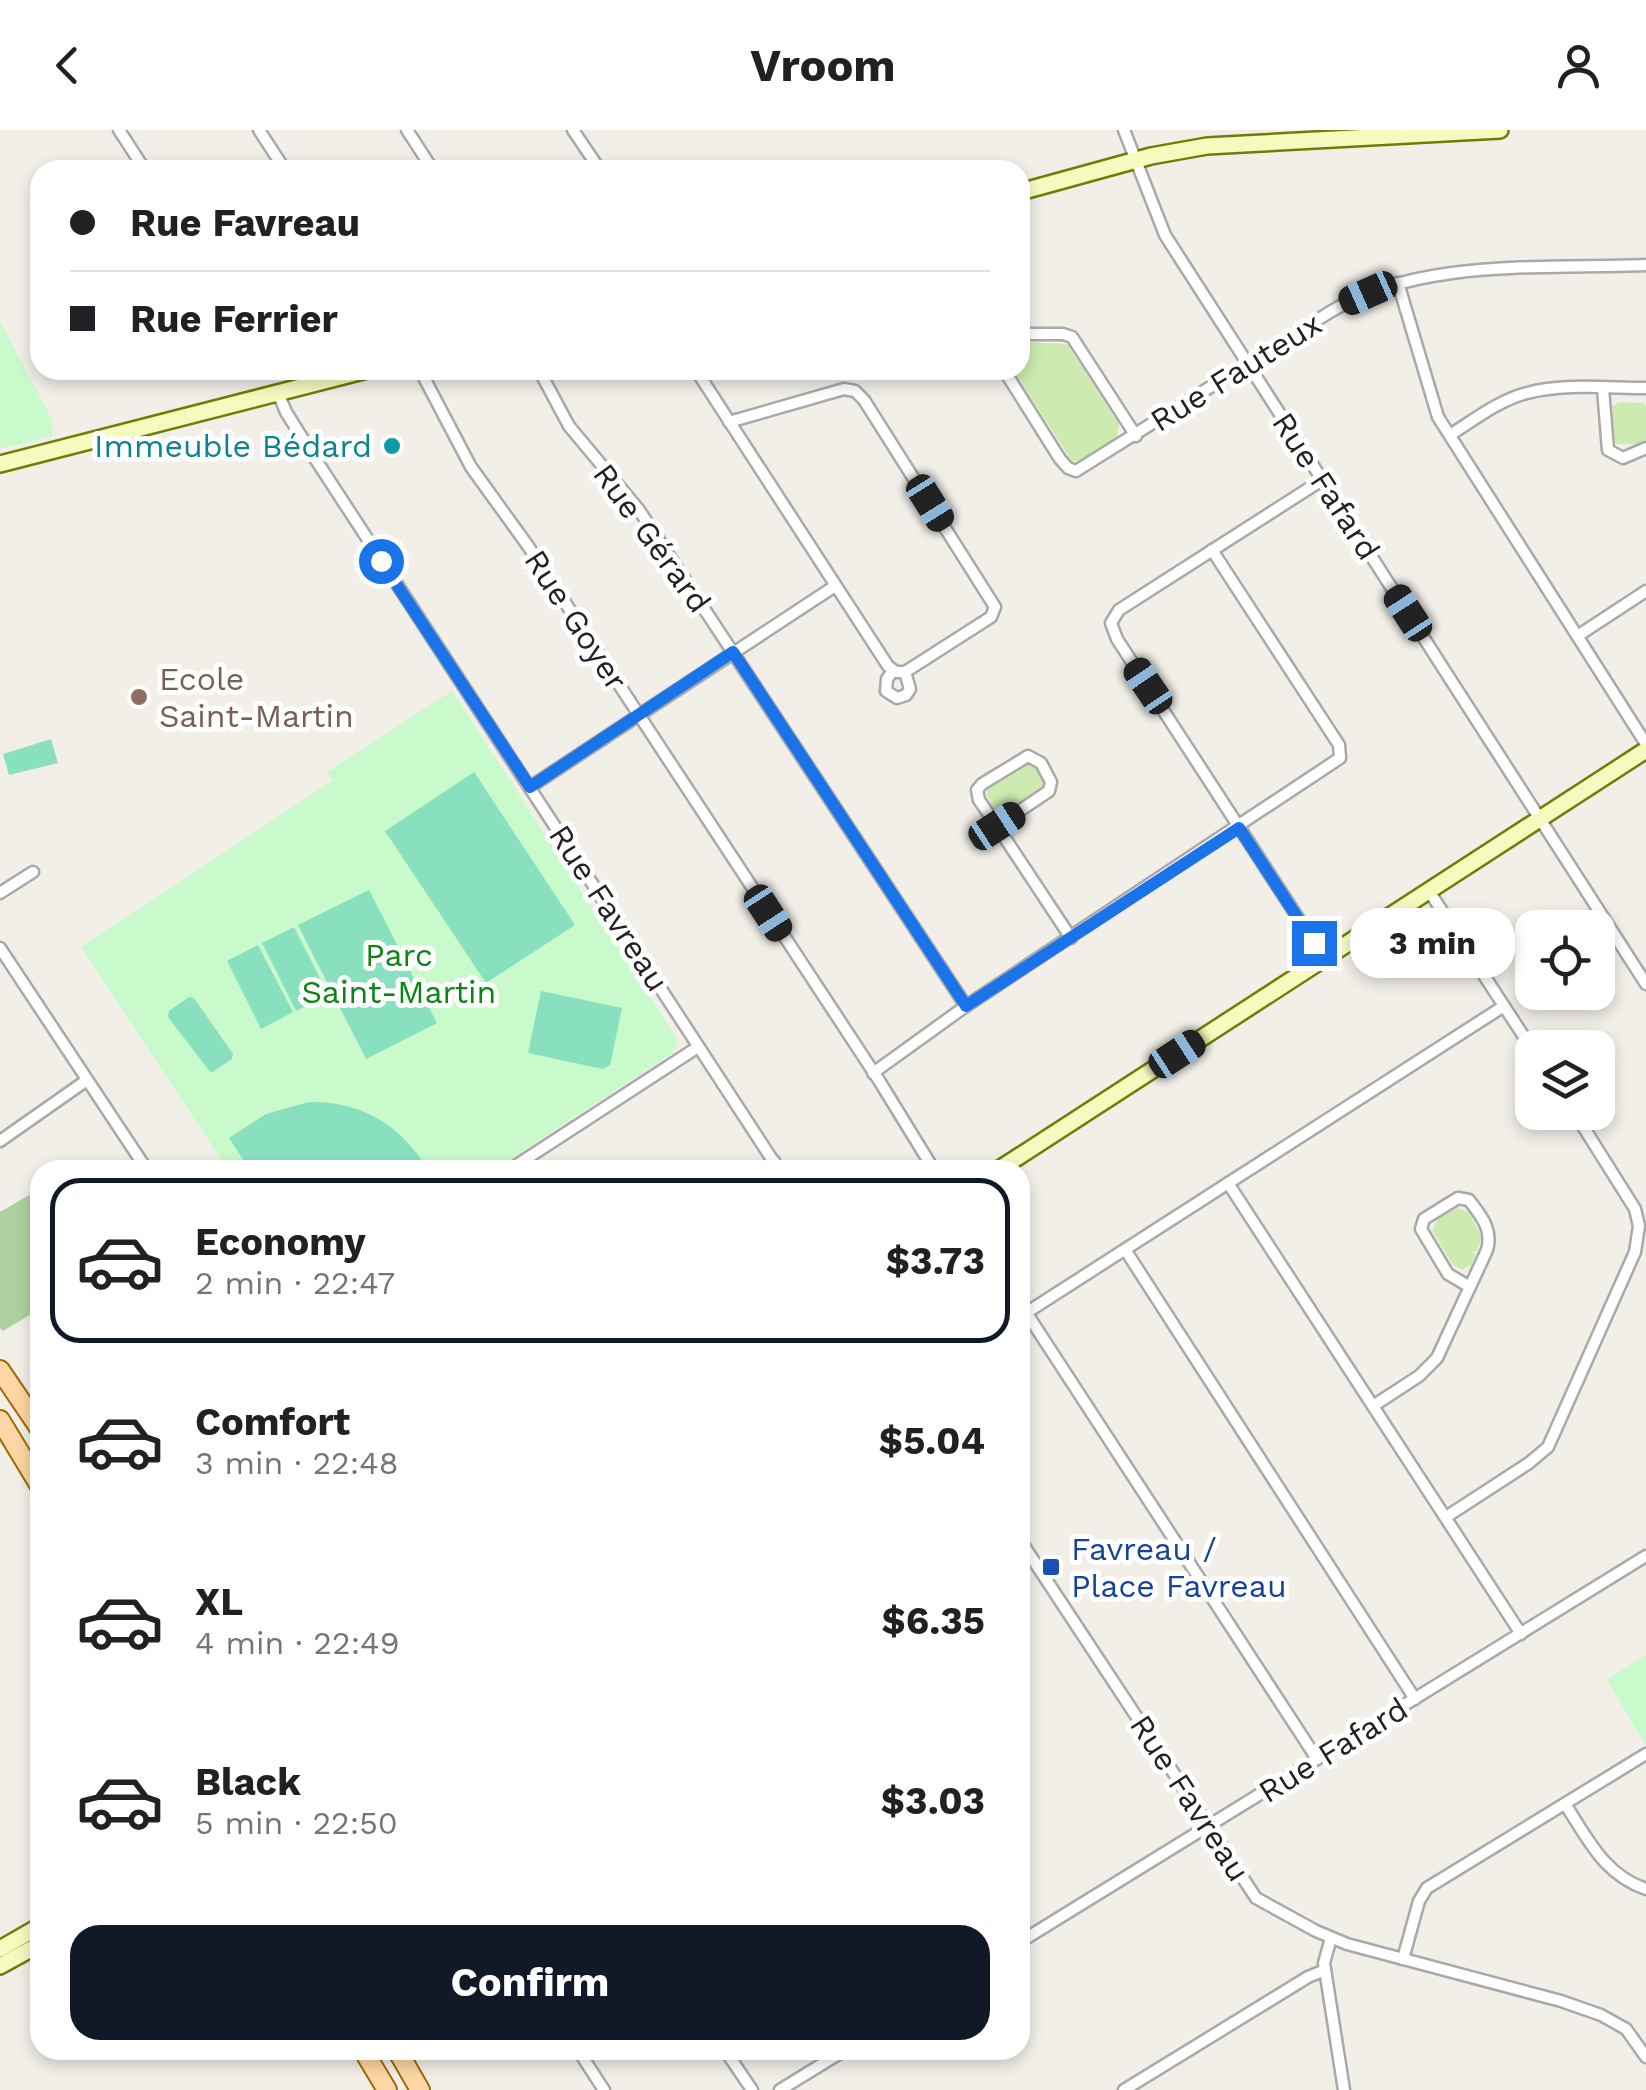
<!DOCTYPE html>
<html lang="en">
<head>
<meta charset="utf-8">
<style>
	:root { --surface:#fff; --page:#f6f6f6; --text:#202124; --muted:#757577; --line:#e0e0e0; --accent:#111827 }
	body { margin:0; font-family:"Work Sans",sans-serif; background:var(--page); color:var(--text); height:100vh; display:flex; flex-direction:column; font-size:38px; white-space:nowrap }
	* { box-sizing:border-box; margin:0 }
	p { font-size:32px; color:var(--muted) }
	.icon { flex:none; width:55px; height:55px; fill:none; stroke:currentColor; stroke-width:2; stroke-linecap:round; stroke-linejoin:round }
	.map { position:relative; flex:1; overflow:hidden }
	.details { position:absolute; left:30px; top:1030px; width:1000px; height:900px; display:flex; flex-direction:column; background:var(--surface); border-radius:30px; box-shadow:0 5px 15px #0003 }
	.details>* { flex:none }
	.hud { position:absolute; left:30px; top:30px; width:1000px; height:220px; border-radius:30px; box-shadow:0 5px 15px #0003; display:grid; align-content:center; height:220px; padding:0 40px; background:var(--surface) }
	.fabs { position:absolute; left:1515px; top:780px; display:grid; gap:20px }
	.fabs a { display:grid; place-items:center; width:100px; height:100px; border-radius:20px; background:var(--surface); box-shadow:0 5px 15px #0003; font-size:50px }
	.end { position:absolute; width:45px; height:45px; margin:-22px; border:12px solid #1a73e8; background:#fff; box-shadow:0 0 0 5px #fff }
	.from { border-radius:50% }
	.bubble { position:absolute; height:70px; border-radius:30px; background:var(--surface); box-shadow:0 5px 15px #0003; font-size:32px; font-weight:700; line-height:70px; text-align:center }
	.car { position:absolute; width:30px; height:60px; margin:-30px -15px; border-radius:12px; box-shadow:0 0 8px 2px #0007; background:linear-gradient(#222 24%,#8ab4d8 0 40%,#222 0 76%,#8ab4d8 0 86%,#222 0) }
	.hud b { display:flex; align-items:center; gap:35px; height:95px; font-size:38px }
	.hud b+b { border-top:2px solid var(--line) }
	.hud i { width:25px; height:25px; background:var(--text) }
	ul { padding:18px 0 0; list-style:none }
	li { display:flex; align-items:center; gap:30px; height:165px; margin:0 20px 15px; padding:0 20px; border:5px solid transparent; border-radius:30px }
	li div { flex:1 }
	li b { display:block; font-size:38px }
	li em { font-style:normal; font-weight:700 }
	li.active { border-color:var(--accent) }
	li>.icon { width:90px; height:90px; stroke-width:1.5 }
	.primary-button { display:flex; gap:20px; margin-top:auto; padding:20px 40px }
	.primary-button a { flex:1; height:115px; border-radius:30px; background:var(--accent); color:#fff; font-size:40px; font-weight:700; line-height:115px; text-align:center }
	header { display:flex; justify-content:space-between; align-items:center; height:130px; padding:0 40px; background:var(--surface); font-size:45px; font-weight:700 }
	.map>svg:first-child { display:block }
	.grass { fill:#cdebb0 }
	.forest { fill:#add19e }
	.park { fill:#c8facc }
	.pitch { fill:#88e0be }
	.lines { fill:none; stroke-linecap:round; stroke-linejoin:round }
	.street-casing { stroke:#a9a9a9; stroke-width:15 }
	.secondary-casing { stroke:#707d05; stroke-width:20 }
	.primary-casing { stroke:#a06b00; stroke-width:22 }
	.street { stroke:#fff; stroke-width:10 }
	.secondary { stroke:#f7fabf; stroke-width:15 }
	.primary { stroke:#fcd6a4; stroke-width:18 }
	.route { stroke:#1a73e8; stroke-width:12 }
	.culture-dot { fill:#0f9aa8; stroke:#fff; stroke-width:4 }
	.education-dot { fill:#8d6e63; stroke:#fff; stroke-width:4 }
	.transit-dot { fill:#1a4fb4; stroke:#fff; stroke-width:4 }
	.labels { text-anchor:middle; stroke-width:10; stroke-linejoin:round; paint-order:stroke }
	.street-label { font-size:32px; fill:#222; stroke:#fff }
	.culture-label { font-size:32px; fill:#0d838f; stroke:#fff; text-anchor:end }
	.education-label { font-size:32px; fill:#785e54; stroke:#fff; text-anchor:start }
	.park-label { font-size:32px; fill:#0c8416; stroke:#fff }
	.transit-label { font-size:32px; fill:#164399; stroke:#fff; text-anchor:start }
</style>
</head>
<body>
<header><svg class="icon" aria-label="back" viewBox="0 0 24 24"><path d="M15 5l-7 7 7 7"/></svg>Vroom<svg class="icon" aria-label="person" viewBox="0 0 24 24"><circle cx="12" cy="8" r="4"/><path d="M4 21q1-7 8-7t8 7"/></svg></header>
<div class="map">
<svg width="1646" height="1960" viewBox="0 0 1646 1960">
	<rect width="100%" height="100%" fill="#f2efe9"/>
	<g class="grass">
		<polygon points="1020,212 1067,214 1119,294 1117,307 1081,331 1072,331 1013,240 1020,240"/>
		<path d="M 1619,272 L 1644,273 L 1646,278 L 1646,310 L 1641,314 L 1616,314 C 1610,302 1609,289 1613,276 Z"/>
		<polygon points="1026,634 1035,636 1044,650 1043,657 1006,682 997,682 987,666 987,660"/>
		<polygon points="1458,1078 1469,1083 1482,1107 1477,1121 1472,1122 1476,1124 1471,1135 1462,1140 1453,1135 1432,1100 1438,1089"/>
	</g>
	<polygon class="forest" points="40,1059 40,1179 3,1201 0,1198 0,1082"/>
	<g class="park">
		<polygon points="0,191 52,290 53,306 0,319"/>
		<polygon points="452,561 676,907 677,916 671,924 493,1040 228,1040 81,817 332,651 327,642"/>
		<polygon points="1646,1525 1646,1614 1645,1614 1607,1550"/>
	</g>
	<g class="pitch">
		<polygon points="51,609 58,633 9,645 3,624"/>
		<polygon points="474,642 575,795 486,853 385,701"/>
		<polygon points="369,760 437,893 366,929 298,795"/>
		<polygon points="294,797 328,864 296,881 262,813"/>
		<polygon points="258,815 293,882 261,899 227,831"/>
		<polygon points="541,861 622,878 610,935 603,939 528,923"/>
		<polygon points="189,867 194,868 233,924 232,929 211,943 168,887 169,881"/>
		<path d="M 309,972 C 362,971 401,995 428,1040 L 250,1040 L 229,1008 L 266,984 Z"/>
	</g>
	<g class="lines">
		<defs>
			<g id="street">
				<polyline points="119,0 145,40"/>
				<polyline points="259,0 285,40"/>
				<polyline points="407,0 433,40"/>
				<polyline points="573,0 600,40"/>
				<polyline points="1124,0 1165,105 1646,854"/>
				<polyline points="1398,153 1438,287 1646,614"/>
				<polyline points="1020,204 1063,204 1072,207 1136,306"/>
				<polyline points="420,240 471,337 528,416 880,952 934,1040"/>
				<polyline points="539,240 569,296 639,380 966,876"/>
				<polyline points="696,240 888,536 896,542 905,542"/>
				<path d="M 1004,240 L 1060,329 L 1068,338 L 1076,341 L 1330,182 C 1419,128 1544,139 1646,135"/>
				<polyline points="1603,259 1608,320 1623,328 1646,318"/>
				<polyline points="278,263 286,282 316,330 779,1040"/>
				<polyline points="729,292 844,259 855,261 864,270 995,477 991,487 905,542"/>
				<path d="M 1450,305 C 1474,290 1499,270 1527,263 C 1564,253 1608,258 1646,258"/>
				<polyline points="1322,350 1119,480 1111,493 1117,509 1324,828"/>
				<polyline points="1579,505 1646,461"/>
				<polyline points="893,541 887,549 886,561 897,568 906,565 910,559 905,542"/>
				<polygon points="1028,626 1041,633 1051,652 1049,661 997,696 979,670 977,660 982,654"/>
				<polyline points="530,657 835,456"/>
				<polyline points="997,696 1071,808"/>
				<polyline points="1429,761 1532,919"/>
				<polyline points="0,763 33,742"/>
				<polyline points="0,818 147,1040"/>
				<polyline points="873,943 966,876 1340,628 1339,615 1212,420"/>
				<polyline points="0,1011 87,950"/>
				<polyline points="509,1040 698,917"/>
				<polyline points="761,1040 774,1031"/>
				<polyline points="1228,1053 1521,1504"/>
				<polyline points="1126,1121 1415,1569"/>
				<polyline points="1020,1173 1317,1629"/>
				<polyline points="1026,1183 1504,876"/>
				<path d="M 1373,1276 L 1419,1246 L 1437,1228 L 1487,1120 C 1493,1099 1481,1086 1469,1070 L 1458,1068 L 1424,1089 L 1421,1099 L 1448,1144 L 1470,1157"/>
				<polyline points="1446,1387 1529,1333 1548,1317 1635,1122 1639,1096 1635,1079 1574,982"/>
				<polyline points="1020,1410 1256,1768 1316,1801 1347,1814 1561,1871 1601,1885 1626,1899 1646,1927"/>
				<path d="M 1565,1674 C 1588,1709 1604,1745 1646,1759"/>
				<polyline points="1331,1808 1324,1833 1344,1960"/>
				<polyline points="1020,1812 1646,1426"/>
				<polyline points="1403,1829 1419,1771 1427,1758 1646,1624"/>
				<polyline points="578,1920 604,1960"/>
				<polyline points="725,1920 752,1960"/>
				<polyline points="780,1960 845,1920"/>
				<polyline points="1124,1960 1308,1847 1325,1840"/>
			</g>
			<g id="secondary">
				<polyline points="1020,62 1151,26 1207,16 1500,0"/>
				<polyline points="0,334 367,240"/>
				<polyline points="998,1040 1646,620"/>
				<polyline points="0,1819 40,1796"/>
				<polyline points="0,1836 40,1814"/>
			</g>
			<g id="primary">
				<polyline points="0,1240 40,1299"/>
				<polyline points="0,1290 40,1356"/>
				<polyline points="363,1920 387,1960"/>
				<polyline points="397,1920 420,1960"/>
			</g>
		</defs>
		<use href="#street" class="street-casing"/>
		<use href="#secondary" class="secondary-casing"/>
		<use href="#primary" class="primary-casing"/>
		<use href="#street" class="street"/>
		<use href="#secondary" class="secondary"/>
		<use href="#primary" class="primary"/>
	</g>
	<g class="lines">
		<polyline class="route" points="381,431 530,657 733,522 966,876 1239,698 1314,813"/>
	</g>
	<circle class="culture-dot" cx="392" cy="316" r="10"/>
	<circle class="education-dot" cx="139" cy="567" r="10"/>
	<rect class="transit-dot" x="1041" y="1427" width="20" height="20" rx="5"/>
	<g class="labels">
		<g class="street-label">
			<text transform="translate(1236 242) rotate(-32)" y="11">Rue Fauteux</text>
			<text transform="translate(1326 356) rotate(57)" y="11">Rue Fafard</text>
			<text transform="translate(652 408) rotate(54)" y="11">Rue Gérard</text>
			<text transform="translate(576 490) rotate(57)" y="11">Rue Goyer</text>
			<text transform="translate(609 778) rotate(57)" y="11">Rue Favreau</text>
			<text transform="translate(1333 1620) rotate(-32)" y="11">Rue Fafard</text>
			<text transform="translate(1190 1668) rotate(57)" y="11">Rue Favreau</text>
		</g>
		<g class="culture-label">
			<text x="372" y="327">Immeuble Bédard</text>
		</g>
		<g class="education-label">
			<text x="159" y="560">Ecole<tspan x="159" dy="37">Saint-Martin</tspan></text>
		</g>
		<g class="park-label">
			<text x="399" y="836">Parc<tspan x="399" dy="37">Saint-Martin</tspan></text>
		</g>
		<g class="transit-label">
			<text x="1071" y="1430">Favreau /<tspan x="1071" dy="37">Place Favreau</tspan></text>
		</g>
	</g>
</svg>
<div class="fabs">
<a><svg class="icon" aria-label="locate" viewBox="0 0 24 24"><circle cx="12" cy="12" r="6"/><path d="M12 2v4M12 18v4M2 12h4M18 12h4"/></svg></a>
<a><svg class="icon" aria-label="layers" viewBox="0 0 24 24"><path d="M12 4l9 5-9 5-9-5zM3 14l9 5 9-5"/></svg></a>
</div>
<i class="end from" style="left:381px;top:431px"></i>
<i class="end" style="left:1314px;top:813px"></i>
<div class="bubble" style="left:1350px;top:778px;width:165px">3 min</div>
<i class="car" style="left:1368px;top:163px;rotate:246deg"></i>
<i class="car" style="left:930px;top:373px;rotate:148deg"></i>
<i class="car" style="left:1408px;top:483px;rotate:327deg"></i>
<i class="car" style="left:1148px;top:556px;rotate:326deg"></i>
<i class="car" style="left:997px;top:696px;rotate:57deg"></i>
<i class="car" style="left:768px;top:783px;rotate:147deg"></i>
<i class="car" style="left:1177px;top:924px;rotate:57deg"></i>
<div class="hud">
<b><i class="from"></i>Rue Favreau</b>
<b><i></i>Rue Ferrier</b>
</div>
<section class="details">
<ul>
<li class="active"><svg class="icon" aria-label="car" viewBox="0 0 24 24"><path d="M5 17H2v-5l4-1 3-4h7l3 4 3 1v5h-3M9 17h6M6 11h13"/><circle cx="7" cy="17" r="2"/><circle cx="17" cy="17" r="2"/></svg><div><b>Economy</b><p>2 min · 22:47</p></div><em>$3.73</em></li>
<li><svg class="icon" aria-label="car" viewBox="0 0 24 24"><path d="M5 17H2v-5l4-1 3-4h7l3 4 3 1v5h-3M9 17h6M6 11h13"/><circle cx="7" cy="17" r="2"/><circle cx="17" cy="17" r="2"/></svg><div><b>Comfort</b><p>3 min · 22:48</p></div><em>$5.04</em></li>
<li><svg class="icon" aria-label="car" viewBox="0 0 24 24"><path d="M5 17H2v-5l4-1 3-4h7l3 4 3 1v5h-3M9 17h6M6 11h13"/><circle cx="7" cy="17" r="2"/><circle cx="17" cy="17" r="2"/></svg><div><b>XL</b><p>4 min · 22:49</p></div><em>$6.35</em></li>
<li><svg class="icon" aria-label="car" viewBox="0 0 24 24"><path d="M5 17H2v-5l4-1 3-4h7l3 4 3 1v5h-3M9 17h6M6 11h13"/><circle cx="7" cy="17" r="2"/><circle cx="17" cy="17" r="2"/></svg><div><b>Black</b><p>5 min · 22:50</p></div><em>$3.03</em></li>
</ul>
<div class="primary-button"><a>Confirm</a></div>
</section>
</div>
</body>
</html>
